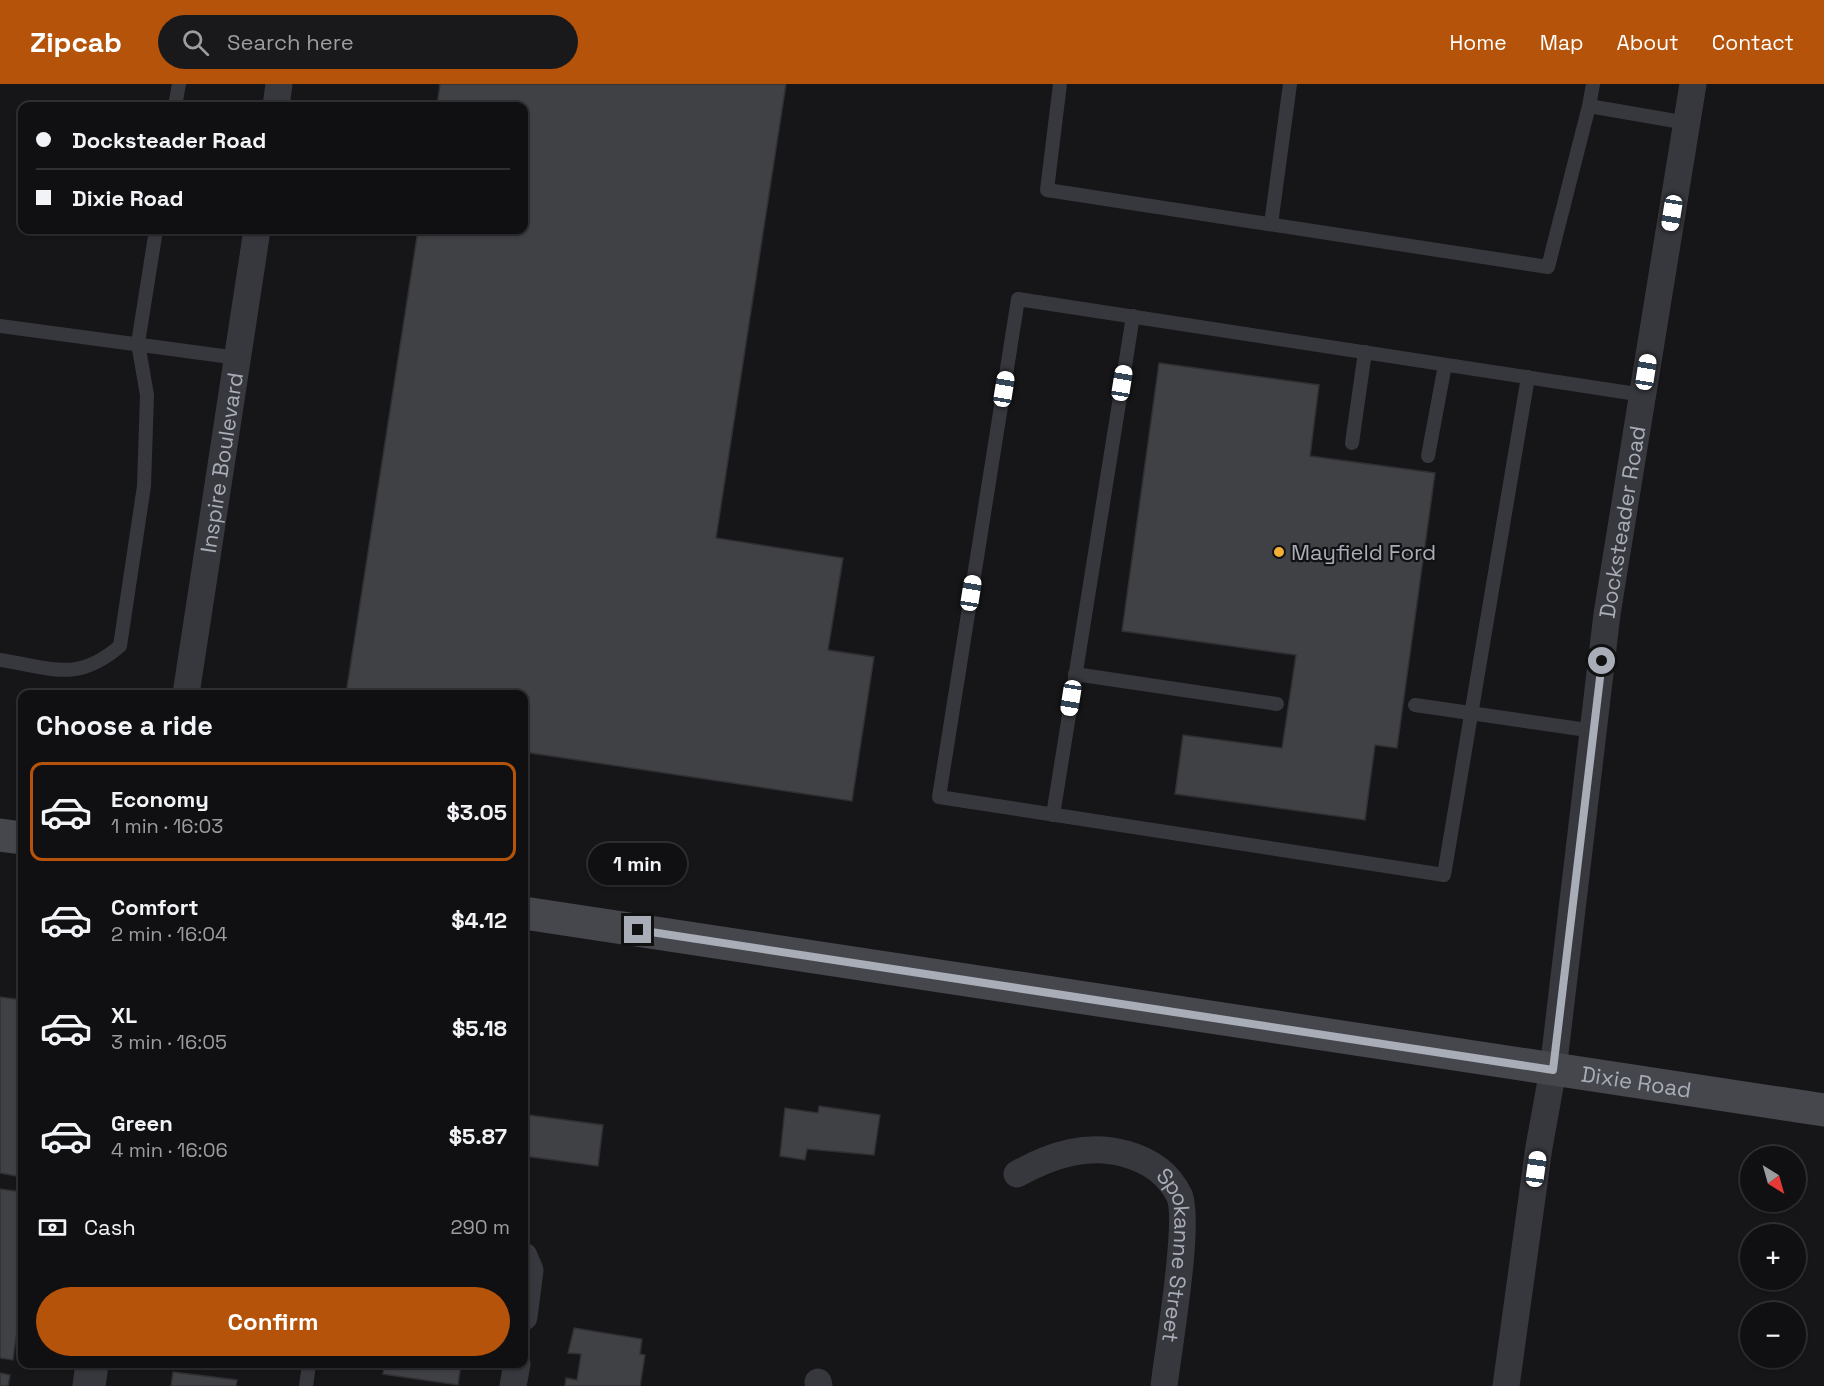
<!DOCTYPE html>
<html lang="en">
<head>
<meta charset="utf-8">
<style>
	:root { --surface:#101012; --page:#19191b; --text:#f1f3f6; --muted:#9c9d9f; --line:#303032; --accent:#b45309 }
	body { margin:0; font-family:"Space Grotesk",sans-serif; background:var(--page); color:var(--text); height:100vh; display:flex; flex-direction:column; font-size:22px; white-space:nowrap }
	* { box-sizing:border-box; margin:0 }
	p { font-size:20px; color:var(--muted) }
	.icon { flex:none; width:33px; height:33px; fill:none; stroke:currentColor; stroke-width:2; stroke-linecap:round; stroke-linejoin:round }
	.map { position:relative; flex:1; overflow:hidden }
	.side { position:absolute; left:18px; top:606px; width:510px; height:678px; display:flex; flex-direction:column; background:var(--surface); border-radius:12px; box-shadow:0 2px 4px #0004,0 0 0 2px var(--line) }
	.side>* { flex:none }
	.hud { position:absolute; left:18px; top:18px; width:510px; height:132px; border-radius:12px; box-shadow:0 2px 4px #0004,0 0 0 2px var(--line); display:grid; align-content:center; height:132px; padding:0 18px; background:var(--surface) }
	.needle { width:39px; rotate:143deg }
	.tools { position:absolute; left:1740px; top:1062px; display:grid; gap:12px }
	.tools a { display:grid; place-items:center; width:66px; height:66px; border-radius:50%; background:var(--surface); box-shadow:0 2px 4px #0004,0 0 0 2px var(--line); font-size:30px }
	.end { position:absolute; width:27px; height:27px; margin:-14px; border:8px solid #a8adb8; background:#111; box-shadow:0 0 0 3px #111 }
	.from { border-radius:50% }
	.bubble { position:absolute; height:42px; border-radius:21px; background:var(--surface); box-shadow:0 2px 4px #0004,0 0 0 2px var(--line); font-size:20px; font-weight:600; line-height:42px; text-align:center }
	.car { position:absolute; width:18px; height:36px; margin:-18px -9px; border-radius:8px; box-shadow:0 0 4px 2px #0007; background:linear-gradient(#fff 24%,#345 0 40%,#fff 0 76%,#345 0 86%,#fff 0) }
	.hud b { display:flex; align-items:center; gap:21px; height:57px; font-size:22px }
	.hud b+b { border-top:2px solid var(--line) }
	.hud i { width:15px; height:15px; background:var(--text) }
	ul { padding:0; list-style:none }
	li { display:flex; align-items:center; gap:18px; height:99px; margin:0 12px 9px; padding:0 6px; border:3px solid transparent; border-radius:12px }
	li div { flex:1 }
	li b { display:block; font-size:22px }
	li em { font-style:normal; font-weight:600 }
	li.active { border-color:var(--accent) }
	li>.icon { width:54px; height:54px; stroke-width:1.5 }
	h2 { padding:0 18px; font-size:27px; line-height:72px }
	.pay { display:flex; align-items:center; gap:15px; height:66px; padding:0 18px; font-size:22px }
	.pay p { margin-inline-start:auto }
	.button { display:flex; gap:12px; margin-top:auto; padding:12px 18px }
	.button a { flex:1; height:69px; border-radius:36px; background:var(--accent); color:#fff; font-size:24px; font-weight:600; line-height:69px; text-align:center }
	header { display:flex; align-items:center; gap:36px; box-sizing:border-box; height:84px; padding:0 30px; background:var(--accent); color:#fff }
	header strong { font-size:28px }
	nav { display:flex; gap:33px; margin-inline-start:auto; font-size:21px }
	.search { width:420px; height:54px; background:var(--page); display:flex; align-items:center; gap:15px; box-sizing:border-box; padding:0 21px; border-radius:33px; color:var(--muted); font-size:22px }
	.map>svg:first-child { display:block }
	.building { fill:#404145; stroke:#303034; stroke-width:1.5 }
	.lines { fill:none; stroke-linecap:round; stroke-linejoin:round }
	.service { stroke:#37383d; stroke-width:14 }
	.minor { stroke:#37383d; stroke-width:27 }
	.tertiary { stroke:#37383d; stroke-width:33 }
	.secondary { stroke:#45474d; stroke-width:33 }
	.route { stroke:#a8adb8; stroke-width:8 }
	.poi-dot { fill:#f2b134; stroke:#111113; stroke-width:2 }
	.labels { text-anchor:middle; stroke-width:4.5; stroke-linejoin:round; paint-order:stroke }
	.street-label { font-size:22px; fill:#a8adb8; stroke:#111113 }
	.poi-label { font-size:22px; fill:#a8adb8; stroke:#111113; text-anchor:start }
</style>
</head>
<body>
<header>
<strong>Zipcab</strong>
<div class="search"><svg class="icon" aria-label="search" viewBox="0 0 24 24"><circle cx="10" cy="10" r="6"/><path d="M15 15l6 6"/></svg>Search here</div>
<nav><a>Home</a><a>Map</a><a>About</a><a>Contact</a></nav>
</header>
<div class="map">
<svg width="1824" height="1302" viewBox="0 0 1824 1302">
	<rect width="100%" height="100%" fill="#161618"/>
	<g class="building">
		<polygon points="440,0 786,0 716,454 843,474 828,566 874,573 852,717 524,668 524,610 346,610 418,146 524,146 524,22 437,22"/>
		<polygon points="1159,279 1319,301 1310,372 1435,389 1397,664 1375,661 1365,736 1175,710 1183,651 1282,664 1296,571 1122,547"/>
		<polygon points="0,913 22,916 22,1093 0,1089"/>
		<polygon points="819,1022 880,1031 874,1071 807,1065 805,1076 780,1072 785,1024 818,1029"/>
		<polygon points="528,1031 603,1041 598,1082 524,1072 524,1032"/>
		<polygon points="0,1105 22,1108 22,1210 13,1276 0,1274"/>
		<polygon points="574,1244 642,1255 640,1270 645,1271 640,1302 565,1302 566,1294 577,1296 581,1270 568,1269"/>
		<polygon points="379,1280 461,1280 458,1301 383,1290 384,1283"/>
		<polygon points="173,1288 237,1296 236,1302 171,1302"/>
		<polygon points="0,1289 10,1291 8,1302 0,1302"/>
	</g>
	<g class="lines">
		<g class="service">
			<polyline points="1060,0 1047,106 1548,183 1589,22 1593,0"/>
			<polyline points="175,22 179,0"/>
			<polyline points="1589,22 1687,39"/>
			<polyline points="1271,140 1290,0"/>
			<polyline points="0,242 238,274"/>
			<polyline points="1528,293 1444,791 939,713 1018,215 1643,311"/>
			<polyline points="1352,359 1365,268"/>
			<polyline points="1428,372 1445,281"/>
			<path d="M 0,576 C 52,584 77,599 120,562 L 144,402 L 147,311 L 138,259 L 156,146"/>
			<polyline points="1075,590 1277,620"/>
			<polyline points="1415,621 1594,647"/>
			<polyline points="1053,731 1133,232"/>
			<polyline points="306,1302 309,1280"/>
		</g>
		<g class="minor">
			<polyline points="276,22 279,0"/>
			<path id="s1" d="M 186,610 L 257,146"/>
			<path id="s2" d="M 1017,1090 C 1051,1071 1087,1059 1126,1070 C 1148,1076 1168,1089 1179,1111 C 1191,1136 1168,1267 1164,1302"/>
			<polyline points="524,1172 530,1186 524,1233"/>
			<polyline points="818,1298 819,1302"/>
			<polyline points="513,1302 517,1280"/>
			<path id="s3" d="M 1506,1302 L 1539,1063 L 1553,986 L 1607,530 L 1693,0"/>
		</g>
		<polyline class="tertiary" points="89,1302 92,1280"/>
		<g class="secondary">
			<polyline points="0,751 22,754"/>
			<path id="s4" d="M 524,829 L 1824,1026"/>
		</g>
	</g>
	<g class="lines">
		<polyline class="route" points="638,846 1553,986 1602,577"/>
	</g>
	<circle class="poi-dot" cx="1279" cy="468" r="6"/>
	<g class="labels">
		<g class="street-label">
			<text dy="8" stroke="none"><textPath href="#s1" startOffset="234">Inspire Boulevard</textPath></text>
			<text dy="8" stroke="none"><textPath href="#s3" startOffset="872">Docksteader Road</textPath></text>
			<text dy="8" stroke="none"><textPath href="#s4" startOffset="1125">Dixie Road</textPath></text>
			<text dy="8" stroke="none"><textPath href="#s2" startOffset="242">Spokanne Street</textPath></text>
		</g>
		<g class="poi-label">
			<text x="1291" y="476">Mayfield Ford</text>
		</g>
	</g>
</svg>
<div class="tools">
<a><svg class="needle" viewBox="-14 -14 28 28"><path d="M0-13l5 13h-10z" fill="#e53935"/><path d="M0 13l5-13h-10z" fill="#9c9d9f"/></svg></a>
<a>+</a>
<a>−</a>
</div>
<i class="end from" style="left:1602px;top:577px"></i>
<i class="end" style="left:638px;top:846px"></i>
<div class="bubble" style="left:588px;top:759px;width:99px">1 min</div>
<i class="car" style="left:1672px;top:129px;rotate:189deg"></i>
<i class="car" style="left:1646px;top:288px;rotate:9deg"></i>
<i class="car" style="left:1122px;top:299px;rotate:9deg"></i>
<i class="car" style="left:1004px;top:305px;rotate:9deg"></i>
<i class="car" style="left:971px;top:509px;rotate:9deg"></i>
<i class="car" style="left:1071px;top:614px;rotate:189deg"></i>
<i class="car" style="left:1536px;top:1085px;rotate:8deg"></i>
<div class="hud">
<b><i class="from"></i>Docksteader Road</b>
<b><i></i>Dixie Road</b>
</div>
<section class="side">
<h2>Choose a ride</h2>
<ul>
<li class="active"><svg class="icon" aria-label="car" viewBox="0 0 24 24"><path d="M5 17H2v-5l4-1 3-4h7l3 4 3 1v5h-3M9 17h6M6 11h13"/><circle cx="7" cy="17" r="2"/><circle cx="17" cy="17" r="2"/></svg><div><b>Economy</b><p>1 min · 16:03</p></div><em>$3.05</em></li>
<li><svg class="icon" aria-label="car" viewBox="0 0 24 24"><path d="M5 17H2v-5l4-1 3-4h7l3 4 3 1v5h-3M9 17h6M6 11h13"/><circle cx="7" cy="17" r="2"/><circle cx="17" cy="17" r="2"/></svg><div><b>Comfort</b><p>2 min · 16:04</p></div><em>$4.12</em></li>
<li><svg class="icon" aria-label="car" viewBox="0 0 24 24"><path d="M5 17H2v-5l4-1 3-4h7l3 4 3 1v5h-3M9 17h6M6 11h13"/><circle cx="7" cy="17" r="2"/><circle cx="17" cy="17" r="2"/></svg><div><b>XL</b><p>3 min · 16:05</p></div><em>$5.18</em></li>
<li><svg class="icon" aria-label="car" viewBox="0 0 24 24"><path d="M5 17H2v-5l4-1 3-4h7l3 4 3 1v5h-3M9 17h6M6 11h13"/><circle cx="7" cy="17" r="2"/><circle cx="17" cy="17" r="2"/></svg><div><b>Green</b><p>4 min · 16:06</p></div><em>$5.87</em></li>
</ul>
<div class="pay"><svg class="icon" aria-label="cash" viewBox="0 0 24 24"><path d="M3 7h18v10H3z"/><circle cx="12" cy="12" r="2"/></svg>Cash<p>290 m</p></div>
<div class="button"><a>Confirm</a></div>
</section>
</div>
</body>
</html>
